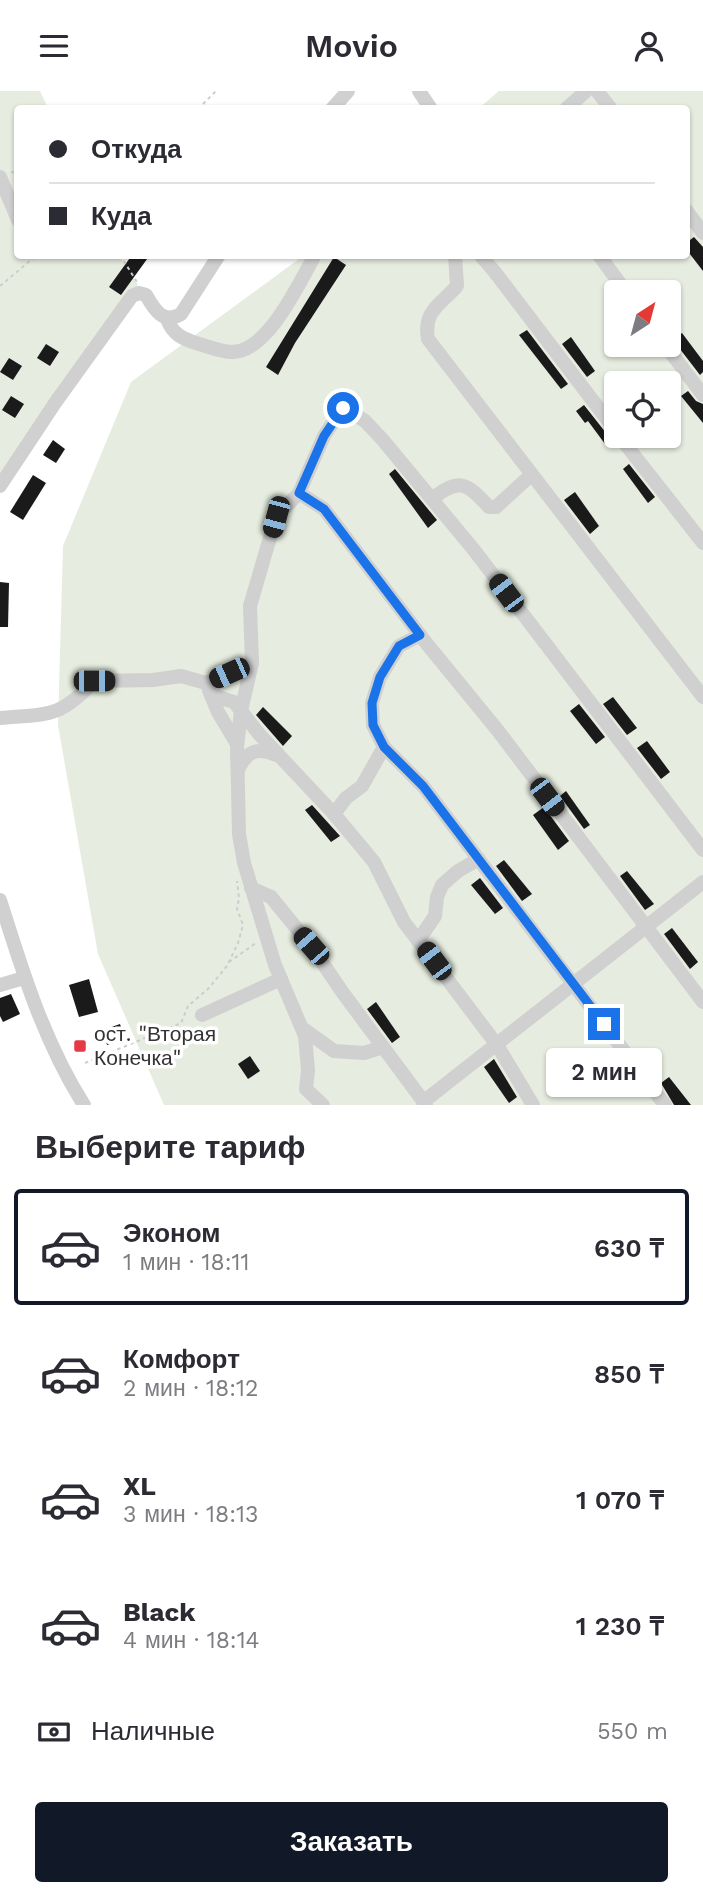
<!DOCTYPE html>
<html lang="ru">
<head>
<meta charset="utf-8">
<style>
	:root { --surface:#fff; --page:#f7f7f7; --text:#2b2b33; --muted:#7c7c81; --line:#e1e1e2; --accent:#111827 }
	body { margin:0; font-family:"Work Sans",sans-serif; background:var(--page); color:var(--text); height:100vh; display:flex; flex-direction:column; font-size:26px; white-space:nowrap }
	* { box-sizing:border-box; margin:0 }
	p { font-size:23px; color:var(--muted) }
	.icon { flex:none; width:38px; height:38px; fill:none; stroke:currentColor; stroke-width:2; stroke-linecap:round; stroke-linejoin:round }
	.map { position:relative; height:1014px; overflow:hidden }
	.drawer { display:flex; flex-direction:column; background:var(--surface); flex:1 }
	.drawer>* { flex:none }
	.top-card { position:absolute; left:14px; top:14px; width:676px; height:154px; border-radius:7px; box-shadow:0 2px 5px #0004; display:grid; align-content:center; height:154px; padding:0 35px; background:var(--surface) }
	.needle { width:46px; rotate:36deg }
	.tools { position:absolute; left:604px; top:189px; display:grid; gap:14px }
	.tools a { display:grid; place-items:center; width:77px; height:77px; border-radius:7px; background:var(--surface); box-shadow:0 2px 5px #0004; font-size:35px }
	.end { position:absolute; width:32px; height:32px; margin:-16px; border:9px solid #1a73e8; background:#fff; box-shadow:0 0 0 4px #fff }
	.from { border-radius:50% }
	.bubble { position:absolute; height:49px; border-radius:7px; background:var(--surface); box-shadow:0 2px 5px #0004; font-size:23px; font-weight:600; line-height:49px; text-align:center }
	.car { position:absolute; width:21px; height:42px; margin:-21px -10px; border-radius:9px; box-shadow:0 0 5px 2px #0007; background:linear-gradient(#222 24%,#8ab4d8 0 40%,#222 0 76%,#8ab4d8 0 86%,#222 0) }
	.top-card b { display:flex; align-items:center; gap:24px; height:66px; font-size:26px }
	.top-card b+b { border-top:2px solid var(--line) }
	.top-card i { width:18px; height:18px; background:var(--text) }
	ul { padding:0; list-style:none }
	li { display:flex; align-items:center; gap:21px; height:116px; margin:0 14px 10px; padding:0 21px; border:4px solid transparent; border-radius:7px }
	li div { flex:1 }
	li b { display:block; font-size:26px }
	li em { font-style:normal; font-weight:600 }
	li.current { border-color:var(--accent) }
	li>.icon { width:63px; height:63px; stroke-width:1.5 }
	h2 { padding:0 35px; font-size:32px; line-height:84px }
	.pay { display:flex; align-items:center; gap:18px; height:77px; padding:0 35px; font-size:26px }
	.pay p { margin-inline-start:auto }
	.action { display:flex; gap:14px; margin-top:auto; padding:14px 35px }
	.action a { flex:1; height:80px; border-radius:7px; background:var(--accent); color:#fff; font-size:28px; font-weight:600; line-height:80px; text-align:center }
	header { display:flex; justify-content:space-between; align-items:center; height:91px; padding:0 35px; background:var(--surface); font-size:32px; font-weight:600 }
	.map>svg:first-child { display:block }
	.green { fill:#e6ecdf; fill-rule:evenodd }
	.building { fill:#1a1a1a }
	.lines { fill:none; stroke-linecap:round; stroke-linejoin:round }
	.path { stroke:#cdcdcd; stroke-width:2; stroke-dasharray:3.5 3.5; stroke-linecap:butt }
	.minor { stroke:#d0d0d0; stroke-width:14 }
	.route { stroke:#1a73e8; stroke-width:9 }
	.poi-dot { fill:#e63946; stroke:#fff; stroke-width:2.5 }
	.labels { text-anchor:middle; stroke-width:7; stroke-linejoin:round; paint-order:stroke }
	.poi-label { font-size:21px; fill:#333; stroke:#fff; text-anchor:start }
</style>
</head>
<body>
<header><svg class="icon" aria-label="menu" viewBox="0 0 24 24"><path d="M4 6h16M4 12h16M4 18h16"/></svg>Movio<svg class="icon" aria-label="person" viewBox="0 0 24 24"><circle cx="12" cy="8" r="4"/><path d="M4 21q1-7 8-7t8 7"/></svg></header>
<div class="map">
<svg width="703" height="1014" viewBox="0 0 703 1014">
	<rect width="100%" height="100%" fill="#fff"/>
	<g class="green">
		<polygon points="0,0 40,0 48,17 18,18 18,164 119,165 138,194 0,395"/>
		<path d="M 499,0 L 703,0 L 703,1014 L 164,1014 L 98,863 L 58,634 L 63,455 L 131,291 L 303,165 L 686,164 L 686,18 L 479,17 ZM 616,201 L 668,201 L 668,254 L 616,254 ZM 616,292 L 668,292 L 668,345 L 616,345 Z"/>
	</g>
	<g class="building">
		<polygon points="694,146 703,156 703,180 686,158 686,152"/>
		<polygon points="132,164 150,164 121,204 109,196"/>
		<polygon points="334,166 346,174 295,252 278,284 266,276"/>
		<polygon points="527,239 568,293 561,298 519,244"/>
		<polygon points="682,242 703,270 703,281 700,284 673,249"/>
		<polygon points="571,246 595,280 587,286 562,253"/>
		<polygon points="46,253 59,261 50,275 37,267"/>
		<polygon points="9,267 22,275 13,289 0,281"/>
		<polygon points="688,300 696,310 703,313 703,332 681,305"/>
		<polygon points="11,305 24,313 15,327 2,319"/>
		<polygon points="584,314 610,347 605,353 588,330 585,332 576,320"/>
		<polygon points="53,349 65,358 56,372 43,364"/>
		<polygon points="629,373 655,406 648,412 623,378"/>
		<polygon points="395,378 437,429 428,437 389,383"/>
		<polygon points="33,384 46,392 23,429 10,421"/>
		<polygon points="575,401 599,435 590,443 564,409"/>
		<polygon points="0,491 9,492 8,536 0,536"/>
		<polygon points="613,606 637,637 627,644 603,613"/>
		<polygon points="579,613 605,646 596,653 570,620"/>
		<polygon points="263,616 292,645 283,655 256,624"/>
		<polygon points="647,650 670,681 661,688 637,657"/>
		<polygon points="566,700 590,734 584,738 560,705"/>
		<polygon points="312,714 340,745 331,751 305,719"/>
		<polygon points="544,716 569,750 558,759 533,724"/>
		<polygon points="504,769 532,803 522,810 496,775"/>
		<polygon points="627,780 654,813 645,819 620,785"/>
		<polygon points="480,787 503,817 495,823 471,794"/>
		<polygon points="672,837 698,871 690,878 664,843"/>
		<polygon points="89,888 98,921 79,926 69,894"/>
		<polygon points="11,903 20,923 3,931 0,925 0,907"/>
		<polygon points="376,911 400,946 392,952 367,918"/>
		<polygon points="120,933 125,948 107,954 103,939"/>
		<polygon points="250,965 260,980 248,988 238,973"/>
		<polygon points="494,968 517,1006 509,1012 484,976"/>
		<polygon points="669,986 691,1014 674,1014 661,992"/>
	</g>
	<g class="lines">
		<g class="path">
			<polyline points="198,18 216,0"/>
			<polyline points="11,81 18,82"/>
			<polyline points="120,164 137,191"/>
			<polyline points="0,195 37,164"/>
			<polyline points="229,871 256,852"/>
			<polyline points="85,972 181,932 188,915 208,898 227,875 238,852 243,834 237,818 239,807 237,790"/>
		</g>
		<g class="minor">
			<polyline points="419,0 431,18"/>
			<polyline points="597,0 611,18"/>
			<polyline points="332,18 348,0"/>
			<polyline points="566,18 586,0"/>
			<polyline points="0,86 18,129"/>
			<polyline points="686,119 703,142"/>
			<path d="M 455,164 L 457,195 C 440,214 423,220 428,248 L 703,606"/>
			<polyline points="480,164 494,180 616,340"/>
			<polyline points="599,164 626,201"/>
			<path d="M 167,228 C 173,244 183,248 199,253 C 209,256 222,261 232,261 C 268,261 299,192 315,164"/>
			<polyline points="665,254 703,304"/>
			<polyline points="619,345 703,452"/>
			<path d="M 0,395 L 55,312 L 132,205 L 139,202 L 146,204 C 154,218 163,234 181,223 L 219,164"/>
			<polyline points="299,402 324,418 427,553 499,641 703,911"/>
			<path d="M 432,408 C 459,386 467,392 489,416 L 496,416 L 531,384"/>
			<polyline points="209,599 218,621 237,653"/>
			<polyline points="211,604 234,611 259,643 334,723 374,771 404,831 497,954 533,1014"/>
			<path d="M 0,627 C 48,623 60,627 94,590 L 153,589 L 181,585 L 206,592 L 252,572"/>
			<polyline points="384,656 423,695 665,1014"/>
			<path d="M 238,679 C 246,661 257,655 276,664"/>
			<polyline points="334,723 346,707 362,695 384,656 373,634 372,612 380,586 399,555 420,544"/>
			<polyline points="251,797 271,806 311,855 343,902 426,1014"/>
			<path d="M 0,809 C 22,879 44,951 84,1014"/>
			<polyline points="418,850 435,825 437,806 442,794 458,780 479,768"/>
			<polyline points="0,894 24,887"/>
			<polyline points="202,924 281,888"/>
			<polyline points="302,937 334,960 364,962 383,956"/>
			<polyline points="423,1011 703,791"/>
			<polyline points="323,1014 306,998 308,979 305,945 275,874 244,772 239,743 237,656 241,620 252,572 250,515 276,426 299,402 324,345 343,316 365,330 382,348 474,459 703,759"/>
		</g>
	</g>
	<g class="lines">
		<polyline class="route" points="343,317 324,345 299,402 324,418 420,544 399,555 380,586 372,612 373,634 384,656 423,695 604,933"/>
	</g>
	<rect class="poi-dot" x="73" y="948" width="14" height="14" rx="3.5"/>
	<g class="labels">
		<g class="poi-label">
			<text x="94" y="950">ост. "Вторая<tspan x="94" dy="24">Конечка"</tspan></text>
		</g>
	</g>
</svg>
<div class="tools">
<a><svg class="needle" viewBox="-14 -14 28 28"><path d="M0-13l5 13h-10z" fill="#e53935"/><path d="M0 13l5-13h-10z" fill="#7c7c81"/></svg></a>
<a><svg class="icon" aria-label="locate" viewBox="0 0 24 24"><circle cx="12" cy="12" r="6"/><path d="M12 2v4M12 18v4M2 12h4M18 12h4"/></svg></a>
</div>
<i class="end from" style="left:343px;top:317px"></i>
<i class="end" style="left:604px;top:933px"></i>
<div class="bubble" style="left:546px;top:957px;width:116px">2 мин</div>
<i class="car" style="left:276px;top:426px;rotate:195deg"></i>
<i class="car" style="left:506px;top:502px;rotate:323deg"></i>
<i class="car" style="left:229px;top:582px;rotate:246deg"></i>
<i class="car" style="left:94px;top:590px;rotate:90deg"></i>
<i class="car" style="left:547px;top:706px;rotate:143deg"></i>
<i class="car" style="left:311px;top:855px;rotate:319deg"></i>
<i class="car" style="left:434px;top:870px;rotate:323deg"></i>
<div class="top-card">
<b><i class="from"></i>Откуда</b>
<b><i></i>Куда</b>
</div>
</div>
<section class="drawer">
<h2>Выберите тариф</h2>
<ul>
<li class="current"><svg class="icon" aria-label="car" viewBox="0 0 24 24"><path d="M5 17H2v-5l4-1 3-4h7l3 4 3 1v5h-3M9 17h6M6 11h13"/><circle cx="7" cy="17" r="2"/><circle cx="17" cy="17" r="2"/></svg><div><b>Эконом</b><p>1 мин · 18:11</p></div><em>630 ₸</em></li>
<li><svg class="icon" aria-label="car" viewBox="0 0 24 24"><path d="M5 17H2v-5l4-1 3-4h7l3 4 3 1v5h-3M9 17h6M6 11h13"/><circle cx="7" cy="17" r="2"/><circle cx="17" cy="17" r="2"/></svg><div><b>Комфорт</b><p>2 мин · 18:12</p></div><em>850 ₸</em></li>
<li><svg class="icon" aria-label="car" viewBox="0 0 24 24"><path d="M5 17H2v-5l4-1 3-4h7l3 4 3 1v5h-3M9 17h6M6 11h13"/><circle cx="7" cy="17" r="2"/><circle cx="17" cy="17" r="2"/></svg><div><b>XL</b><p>3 мин · 18:13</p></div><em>1 070 ₸</em></li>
<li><svg class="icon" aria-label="car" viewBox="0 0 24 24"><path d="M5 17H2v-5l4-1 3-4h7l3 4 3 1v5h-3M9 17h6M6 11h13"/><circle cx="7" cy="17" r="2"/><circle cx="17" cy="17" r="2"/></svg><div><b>Black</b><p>4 мин · 18:14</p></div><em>1 230 ₸</em></li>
</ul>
<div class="pay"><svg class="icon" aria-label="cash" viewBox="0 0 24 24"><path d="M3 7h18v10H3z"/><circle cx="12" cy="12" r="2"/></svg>Наличные<p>550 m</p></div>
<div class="action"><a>Заказать</a></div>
</section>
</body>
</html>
